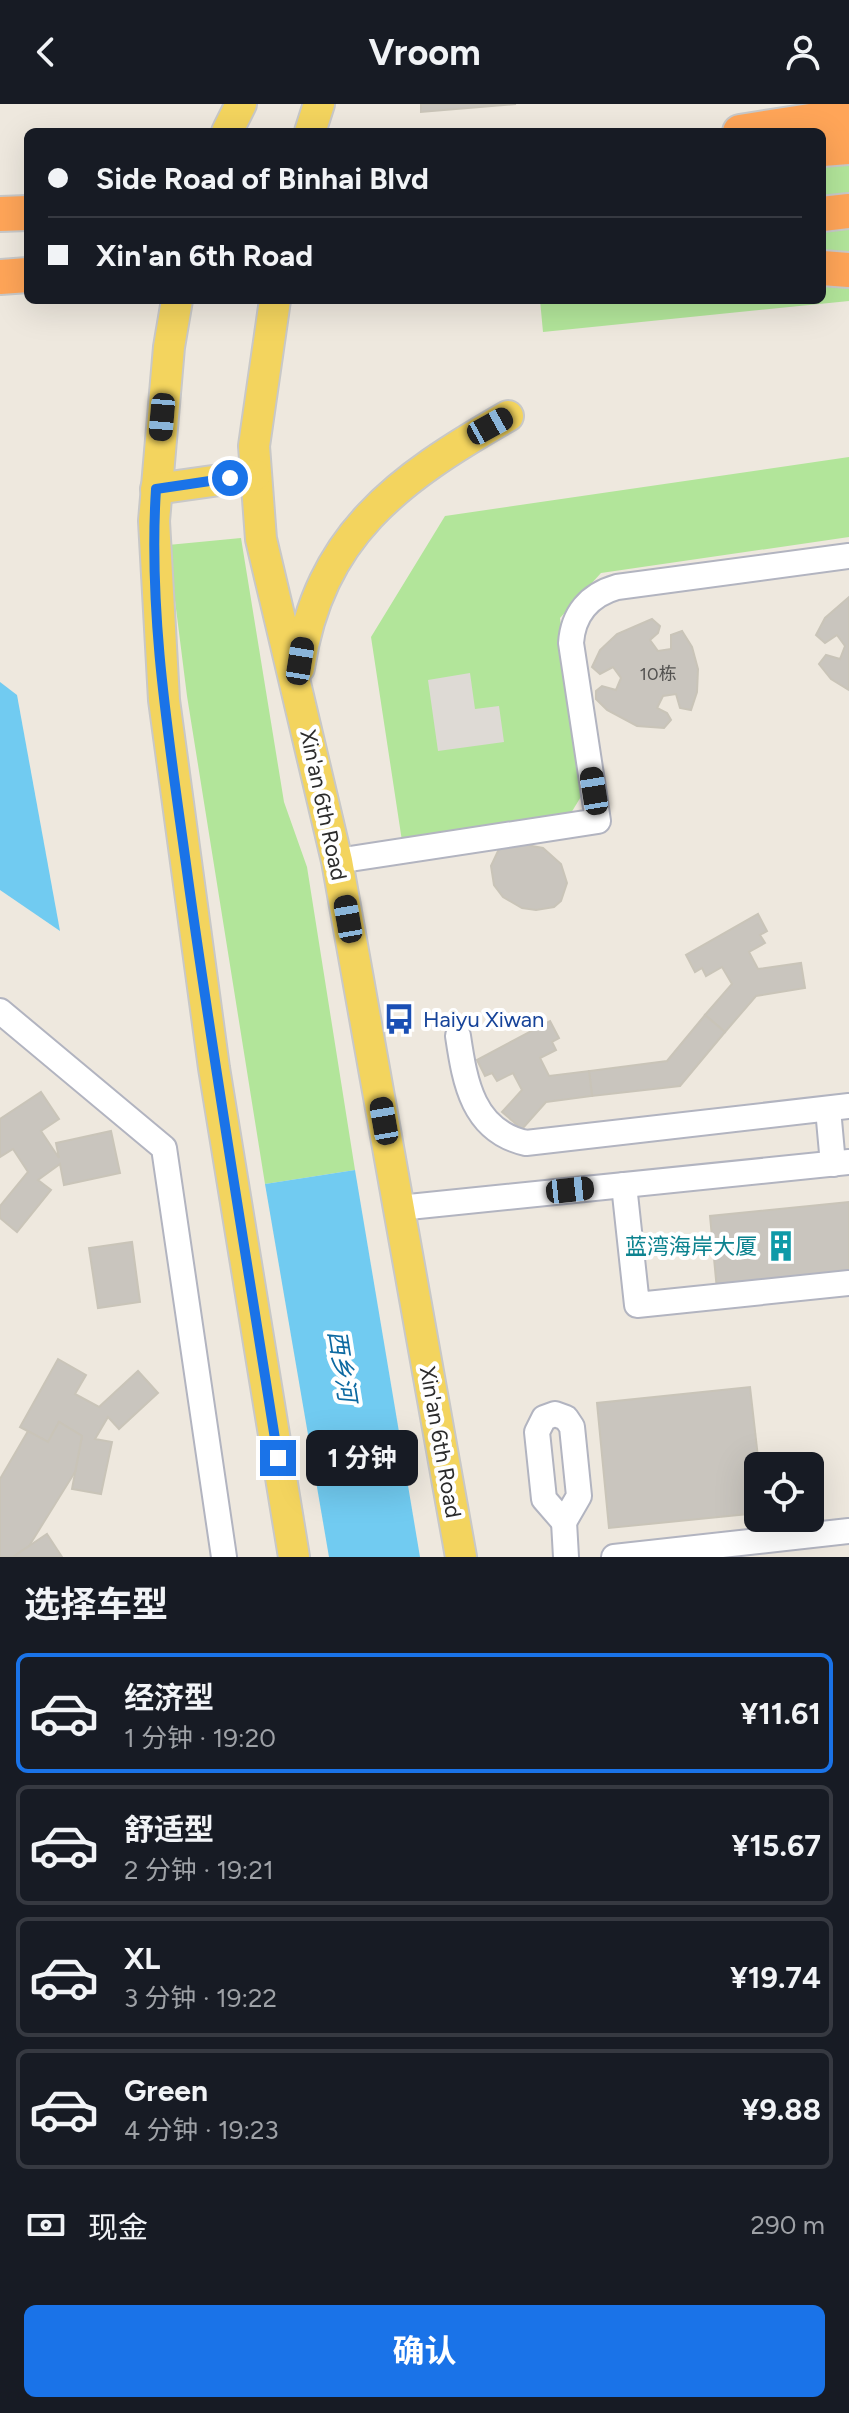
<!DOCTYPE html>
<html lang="zh">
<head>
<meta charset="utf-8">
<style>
	:root { --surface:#171b24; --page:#242831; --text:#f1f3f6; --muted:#9ea1a6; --line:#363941; --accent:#1a73e8 }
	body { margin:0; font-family:Figtree,"Noto Sans SC",sans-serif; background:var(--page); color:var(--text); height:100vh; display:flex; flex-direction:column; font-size:30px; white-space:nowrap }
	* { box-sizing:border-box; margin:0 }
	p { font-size:26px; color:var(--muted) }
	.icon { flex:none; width:44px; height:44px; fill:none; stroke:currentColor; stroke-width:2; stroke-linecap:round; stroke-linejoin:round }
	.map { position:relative; height:1453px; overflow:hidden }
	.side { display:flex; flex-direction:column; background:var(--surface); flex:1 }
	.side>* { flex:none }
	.guide { position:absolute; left:24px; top:24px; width:802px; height:176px; border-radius:12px; box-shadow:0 8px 32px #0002; display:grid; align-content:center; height:176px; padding:0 24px; background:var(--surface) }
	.fabs { position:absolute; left:744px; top:1348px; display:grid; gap:16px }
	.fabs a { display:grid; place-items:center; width:80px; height:80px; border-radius:12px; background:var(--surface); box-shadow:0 8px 32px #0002; font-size:40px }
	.end { position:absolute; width:36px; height:36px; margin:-18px; border:10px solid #1a73e8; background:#fff; box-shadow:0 0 0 4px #fff }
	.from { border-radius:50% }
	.bubble { position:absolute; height:56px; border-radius:12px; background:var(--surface); box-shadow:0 8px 32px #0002; font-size:26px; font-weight:700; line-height:56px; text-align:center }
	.car { position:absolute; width:24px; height:48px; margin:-24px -12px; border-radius:10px; box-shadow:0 0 6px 2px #0007; background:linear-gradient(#222 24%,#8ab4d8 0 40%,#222 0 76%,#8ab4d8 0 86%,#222 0) }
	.guide b { display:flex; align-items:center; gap:28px; height:76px; font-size:30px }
	.guide b+b { border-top:2px solid var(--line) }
	.guide i { width:20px; height:20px; background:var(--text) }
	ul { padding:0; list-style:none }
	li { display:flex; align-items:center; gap:24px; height:120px; margin:0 16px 12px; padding:0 8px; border:4px solid var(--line); border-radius:12px }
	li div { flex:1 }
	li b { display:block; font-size:30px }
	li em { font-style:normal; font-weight:700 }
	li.current { border-color:var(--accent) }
	li>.icon { width:72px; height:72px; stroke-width:1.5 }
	h2 { padding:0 24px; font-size:36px; line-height:96px }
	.pay { display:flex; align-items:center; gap:20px; height:88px; padding:0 24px; font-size:30px }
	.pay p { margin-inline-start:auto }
	.button { display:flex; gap:16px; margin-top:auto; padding:16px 24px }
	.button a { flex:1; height:92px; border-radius:12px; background:var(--accent); color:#fff; font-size:32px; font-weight:700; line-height:92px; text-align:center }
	header { display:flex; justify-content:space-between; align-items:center; height:104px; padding:0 24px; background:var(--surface); font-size:36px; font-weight:700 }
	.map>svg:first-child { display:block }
	.green { fill:#b2e59a }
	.plaza { fill:#dedad5 }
	.water { fill:#71cbf1 }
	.building { fill:#c9c5be; stroke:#c9c4b8; stroke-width:2 }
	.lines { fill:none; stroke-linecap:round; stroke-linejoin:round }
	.minor-casing { stroke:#b2b4c0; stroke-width:28 }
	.major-casing { stroke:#c8c8c8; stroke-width:34 }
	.highway-casing { stroke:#c8c8c8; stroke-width:38 }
	.minor { stroke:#fff; stroke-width:24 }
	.major { stroke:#f3d45e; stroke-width:30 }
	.highway { stroke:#ffa558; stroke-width:34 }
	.route { stroke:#1a73e8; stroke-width:10 }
	.labels { text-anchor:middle; stroke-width:8; stroke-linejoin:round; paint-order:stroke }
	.number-label { font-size:18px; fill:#535250 }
	.street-label { font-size:22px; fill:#2c2c2c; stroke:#fff }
	.transit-label { font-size:22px; fill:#164399; stroke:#fff; text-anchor:start }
	.culture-label { font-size:22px; fill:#0d838f; stroke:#fff; text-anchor:end }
	.water-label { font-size:24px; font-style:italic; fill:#0c69a1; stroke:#fff }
</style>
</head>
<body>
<header><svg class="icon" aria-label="back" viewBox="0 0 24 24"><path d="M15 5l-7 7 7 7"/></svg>Vroom<svg class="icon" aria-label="person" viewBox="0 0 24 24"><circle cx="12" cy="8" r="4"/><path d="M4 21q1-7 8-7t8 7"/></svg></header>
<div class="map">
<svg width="849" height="1453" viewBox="0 0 849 1453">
	<rect width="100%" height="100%" fill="#eee8de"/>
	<g class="green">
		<polygon points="849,36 849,197 543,228 540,196 822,196 822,38"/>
		<polygon points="849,353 849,433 601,469 560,514 582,691 571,709 402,737 371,533 445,412"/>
		<polygon points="241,434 284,698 307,763 355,1066 265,1080 187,592 168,441"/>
	</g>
	<polygon class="plaza" points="470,569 475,605 499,602 504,638 438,647 428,576"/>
	<g class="water">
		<polygon points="0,578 17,591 60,827 0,786"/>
		<polygon points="355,1066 420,1453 329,1453 265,1080"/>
	</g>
	<g class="building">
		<polygon points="421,0 516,0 421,8"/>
		<polygon points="849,493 849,586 831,575 819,560 826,551 840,555 845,542 837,531 825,539 816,531 825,514"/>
		<polygon points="652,515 660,522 658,529 650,536 658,547 671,545 671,531 682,527 692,543 698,565 697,588 691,606 680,604 676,590 663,592 657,604 667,609 671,616 664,624 637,622 607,606 596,595 596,587 602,582 616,586 621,574 613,563 600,570 592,563 600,546 617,530"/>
		<polygon points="510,738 543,744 561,760 567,779 561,797 554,803 536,806 522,804 503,793 494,781 491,762 499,745"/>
		<polygon points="758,810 767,827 760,831 765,839 749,848 758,865 801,859 805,884 756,892 725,928 705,911 732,880 722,863 706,872 702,864 695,868 686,851"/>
		<polygon points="705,911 725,928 680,982 592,992 589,967 667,957"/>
		<polygon points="550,917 559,934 552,938 556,946 540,954 549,972 589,967 592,992 546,998 522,1025 502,1008 522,986 513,969 497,977 492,969 485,972 477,956"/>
		<polygon points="41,988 59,1015 41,1027 59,1054 56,1039 111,1027 120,1069 64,1081 60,1060 38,1076 51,1086 17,1128 0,1114 0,1102 28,1068 13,1045 0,1053 0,1015"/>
		<polygon points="849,1098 849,1172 717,1186 710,1112"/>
		<polygon points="132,1138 140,1198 98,1204 89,1144"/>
		<polygon points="58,1255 86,1271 75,1290 99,1303 138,1267 158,1289 119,1325 108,1313 95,1335 112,1338 101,1390 72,1385 82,1332 59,1318 48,1338 20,1323"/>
		<polygon points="750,1283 759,1362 758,1409 609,1424 597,1299"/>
		<polygon points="59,1318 82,1332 75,1368 29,1442 13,1453 0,1453 0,1375 28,1327 48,1338"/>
		<polygon points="47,1430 62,1453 13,1453 29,1442"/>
	</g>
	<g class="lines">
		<defs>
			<g id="minor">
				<path d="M 337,757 L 598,717 L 571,539 C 573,510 589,491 617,483 L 849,452"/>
				<polyline points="0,907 164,1044 224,1453"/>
				<path d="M 458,932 C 465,979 473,1027 526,1039 L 849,1002"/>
				<polyline points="828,1005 833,1060"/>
				<polyline points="624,1081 637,1201 849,1179"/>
				<polyline points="399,1104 849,1058"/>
				<polygon points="555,1310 566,1314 572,1323 579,1392 564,1418 544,1395 537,1328 544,1314"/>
				<polyline points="564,1418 566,1453"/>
				<polyline points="614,1453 849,1427"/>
			</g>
			<g id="major">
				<polyline points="227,28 241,0"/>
				<polyline points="310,28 319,0"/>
				<polyline points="177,196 169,243 154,417 164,596 214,964 294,1453"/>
				<polyline points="275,196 254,342 261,435 337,757 461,1453"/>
				<polyline points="156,385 255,371"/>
				<path d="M 299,564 C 319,431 398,375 508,312"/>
			</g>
			<g id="highway">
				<polyline points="740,28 849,11"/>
				<polyline points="822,45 849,43"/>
				<polyline points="0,110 28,109"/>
				<polyline points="822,110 849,107"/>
				<polyline points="822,164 849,166"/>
				<polyline points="0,173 28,171"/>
			</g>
		</defs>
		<use href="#minor" class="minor-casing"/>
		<use href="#major" class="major-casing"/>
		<use href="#highway" class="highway-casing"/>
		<use href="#minor" class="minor"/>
		<use href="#major" class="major"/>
		<use href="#highway" class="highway"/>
	</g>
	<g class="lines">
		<path class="route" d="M 230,374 L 156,385 C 148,510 169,636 186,760 C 213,958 247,1156 278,1354"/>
	</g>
	<defs>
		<symbol id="bus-bare" viewBox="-9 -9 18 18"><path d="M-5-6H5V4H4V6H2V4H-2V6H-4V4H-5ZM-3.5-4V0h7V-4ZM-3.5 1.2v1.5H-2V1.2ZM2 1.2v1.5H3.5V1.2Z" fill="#1a4fb4" stroke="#fff" stroke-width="2.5" paint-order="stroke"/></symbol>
		<symbol id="building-bare" viewBox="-9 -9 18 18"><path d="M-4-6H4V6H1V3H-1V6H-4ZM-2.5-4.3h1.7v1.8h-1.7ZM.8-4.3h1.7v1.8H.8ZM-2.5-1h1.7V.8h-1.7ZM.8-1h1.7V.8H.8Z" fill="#0f9aa8" stroke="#fff" stroke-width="2.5" paint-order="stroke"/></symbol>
	</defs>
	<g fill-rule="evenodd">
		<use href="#bus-bare" x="377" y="893" width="44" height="44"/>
		<use href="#building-bare" x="759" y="1120" width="44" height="44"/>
	</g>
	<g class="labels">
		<g class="number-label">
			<text x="658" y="576">10栋</text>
		</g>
		<g class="street-label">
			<text transform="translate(324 701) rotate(78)" y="8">Xin'an 6th Road</text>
			<text transform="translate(441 1338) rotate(80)" y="8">Xin'an 6th Road</text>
		</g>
		<g class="transit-label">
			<text x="423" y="923">Haiyu Xiwan</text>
		</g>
		<g class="culture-label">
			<text x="757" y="1150">蓝湾海岸大厦</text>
		</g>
		<g class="water-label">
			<text transform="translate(342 1262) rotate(81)" y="8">西乡河</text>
		</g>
	</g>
</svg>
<div class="fabs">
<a><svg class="icon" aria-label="locate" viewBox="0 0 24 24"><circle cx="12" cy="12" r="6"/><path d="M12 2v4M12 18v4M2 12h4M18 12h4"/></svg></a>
</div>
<i class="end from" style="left:230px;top:374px"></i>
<i class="end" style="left:278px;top:1354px"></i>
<div class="bubble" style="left:306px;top:1326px;width:112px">1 分钟</div>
<i class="car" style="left:162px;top:313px;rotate:185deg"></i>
<i class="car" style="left:490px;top:322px;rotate:61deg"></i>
<i class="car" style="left:300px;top:557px;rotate:9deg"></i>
<i class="car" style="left:594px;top:687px;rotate:351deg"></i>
<i class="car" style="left:348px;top:815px;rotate:350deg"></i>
<i class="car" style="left:384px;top:1017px;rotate:350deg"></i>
<i class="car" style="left:570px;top:1086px;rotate:84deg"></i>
<div class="guide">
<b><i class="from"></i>Side Road of Binhai Blvd</b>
<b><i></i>Xin'an 6th Road</b>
</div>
</div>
<section class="side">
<h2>选择车型</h2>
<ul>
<li class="current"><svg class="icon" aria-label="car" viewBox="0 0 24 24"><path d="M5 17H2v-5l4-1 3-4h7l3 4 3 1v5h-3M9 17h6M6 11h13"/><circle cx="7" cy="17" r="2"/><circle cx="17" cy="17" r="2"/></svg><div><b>经济型</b><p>1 分钟 · 19:20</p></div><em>¥11.61</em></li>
<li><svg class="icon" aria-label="car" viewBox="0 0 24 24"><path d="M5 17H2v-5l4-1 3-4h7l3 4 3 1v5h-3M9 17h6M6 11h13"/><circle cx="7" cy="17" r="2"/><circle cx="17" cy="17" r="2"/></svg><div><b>舒适型</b><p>2 分钟 · 19:21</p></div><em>¥15.67</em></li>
<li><svg class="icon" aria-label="car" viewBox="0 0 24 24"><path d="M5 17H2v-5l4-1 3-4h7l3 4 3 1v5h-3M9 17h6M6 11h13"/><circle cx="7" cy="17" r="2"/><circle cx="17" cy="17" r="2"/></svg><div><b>XL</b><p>3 分钟 · 19:22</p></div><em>¥19.74</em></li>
<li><svg class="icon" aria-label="car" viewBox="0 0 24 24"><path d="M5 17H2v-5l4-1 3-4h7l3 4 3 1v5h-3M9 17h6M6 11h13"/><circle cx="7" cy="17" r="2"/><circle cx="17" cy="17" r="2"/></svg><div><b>Green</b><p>4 分钟 · 19:23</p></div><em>¥9.88</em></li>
</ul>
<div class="pay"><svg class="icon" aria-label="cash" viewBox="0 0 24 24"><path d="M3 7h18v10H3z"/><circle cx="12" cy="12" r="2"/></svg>现金<p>290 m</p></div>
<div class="button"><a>确认</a></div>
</section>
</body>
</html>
